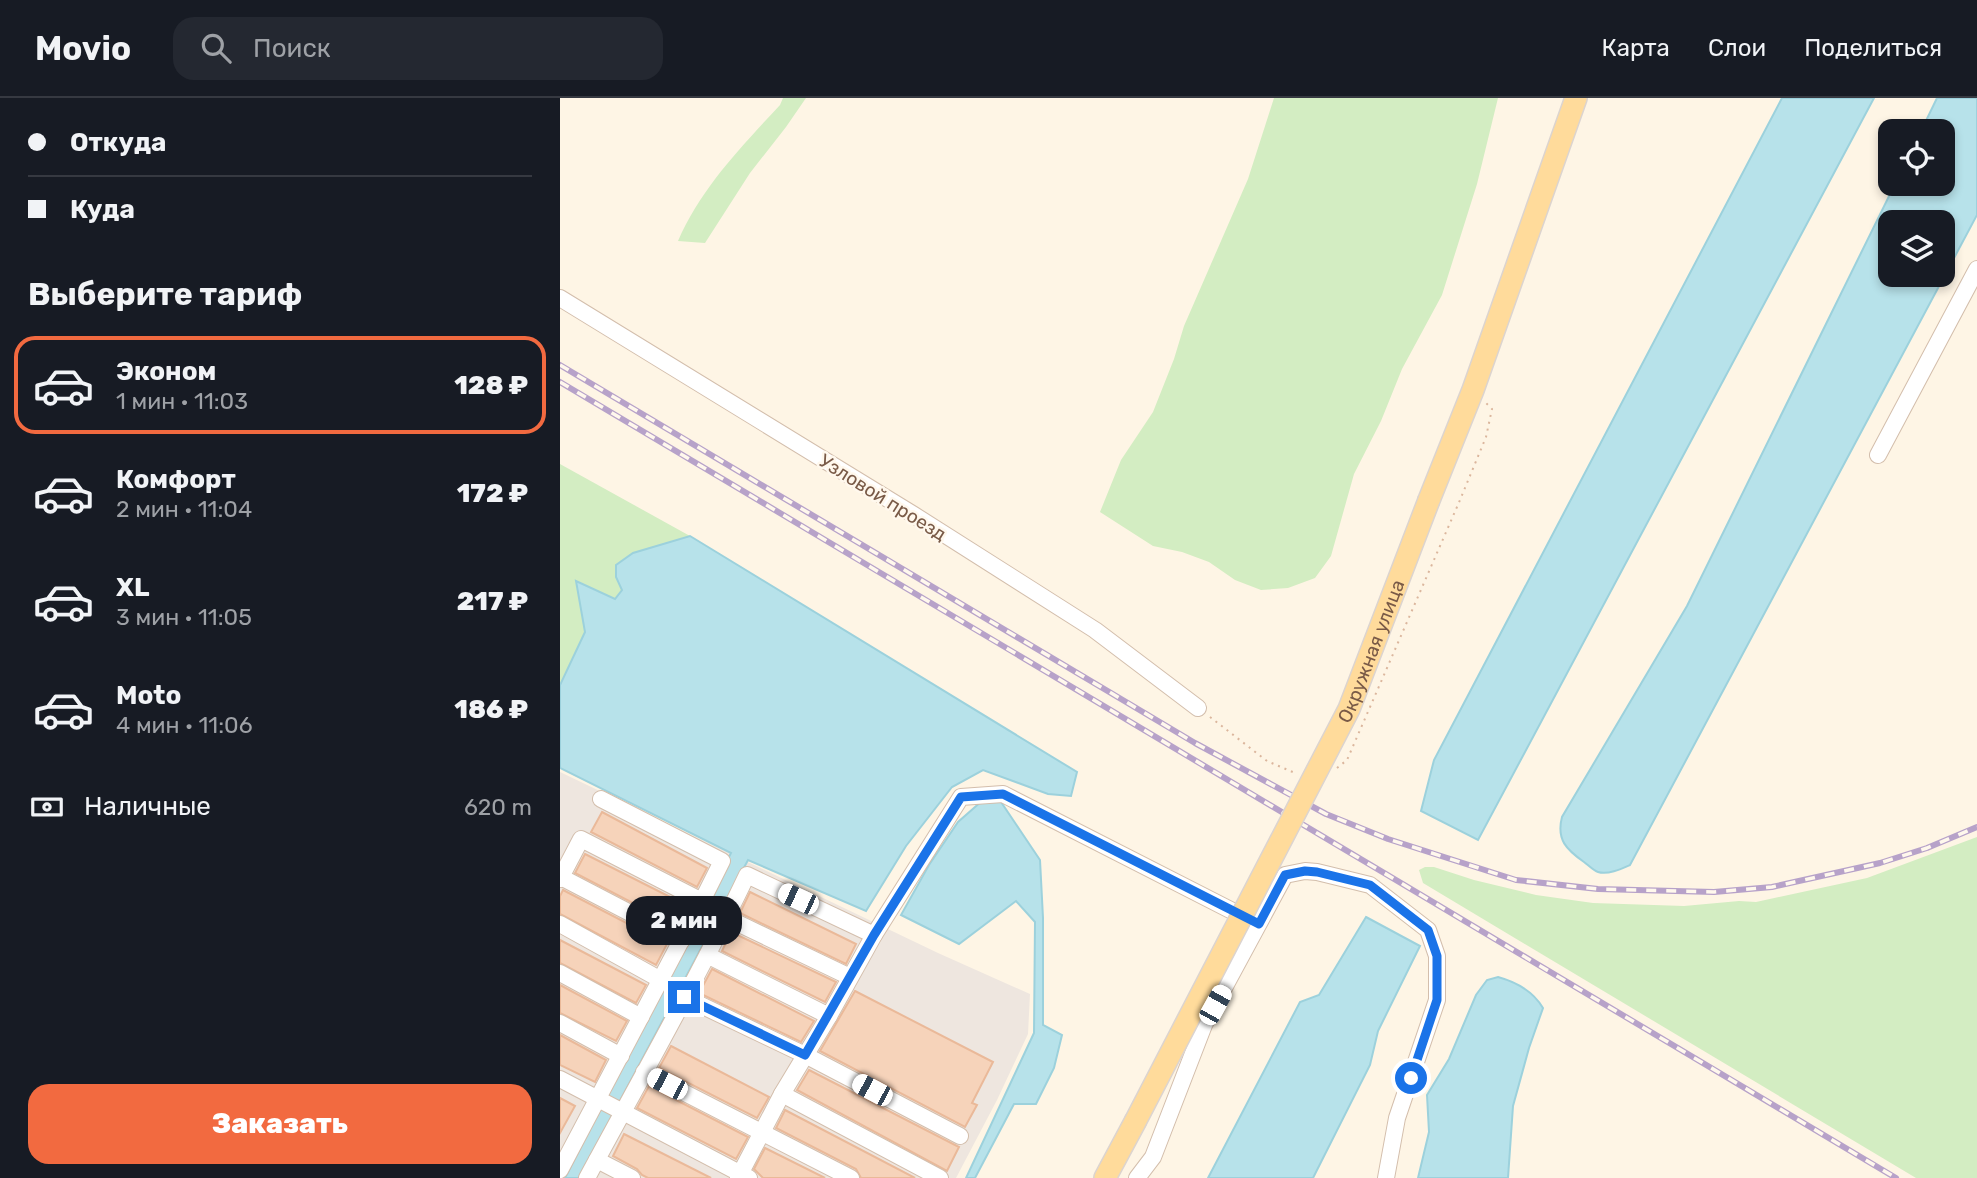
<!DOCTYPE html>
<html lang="ru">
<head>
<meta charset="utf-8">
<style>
	:root { --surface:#171b24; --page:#242831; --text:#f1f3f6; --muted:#9ea1a6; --line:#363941; --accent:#f26a40 }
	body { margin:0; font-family:Rubik,sans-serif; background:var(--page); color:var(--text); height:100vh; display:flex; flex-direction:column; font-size:26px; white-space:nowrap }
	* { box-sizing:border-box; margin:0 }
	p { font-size:23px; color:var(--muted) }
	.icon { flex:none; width:38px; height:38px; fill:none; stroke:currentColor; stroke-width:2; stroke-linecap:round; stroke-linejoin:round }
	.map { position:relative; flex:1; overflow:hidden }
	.sheet { display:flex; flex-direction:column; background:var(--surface); width:560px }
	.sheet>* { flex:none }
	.top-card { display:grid; align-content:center; height:154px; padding:0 28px; background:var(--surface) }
	.controls { position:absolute; left:1318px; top:21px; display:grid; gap:14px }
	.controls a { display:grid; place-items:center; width:77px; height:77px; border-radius:14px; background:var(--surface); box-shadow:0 4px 10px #0003; font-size:35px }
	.end { position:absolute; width:32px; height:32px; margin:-16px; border:9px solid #1a73e8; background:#fff; box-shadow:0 0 0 4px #fff }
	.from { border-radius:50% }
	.bubble { position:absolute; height:49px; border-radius:21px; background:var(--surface); box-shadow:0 4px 10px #0003; font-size:23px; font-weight:800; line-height:49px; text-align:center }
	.car { position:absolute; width:21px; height:42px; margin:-21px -10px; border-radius:9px; box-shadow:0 0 5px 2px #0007; background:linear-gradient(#fff 24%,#345 0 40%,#fff 0 76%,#345 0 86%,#fff 0) }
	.top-card b { display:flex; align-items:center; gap:24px; height:66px; font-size:26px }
	.top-card b+b { border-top:2px solid var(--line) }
	.top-card i { width:18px; height:18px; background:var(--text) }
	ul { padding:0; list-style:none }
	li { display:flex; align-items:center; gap:21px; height:98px; margin:0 14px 10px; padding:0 14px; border:4px solid transparent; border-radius:21px }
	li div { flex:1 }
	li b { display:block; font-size:26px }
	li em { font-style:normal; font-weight:800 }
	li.current { border-color:var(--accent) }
	li>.icon { width:63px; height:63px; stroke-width:1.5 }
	h2 { padding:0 28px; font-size:32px; line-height:84px }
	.pay { display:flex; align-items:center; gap:18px; height:77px; padding:0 28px; font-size:26px }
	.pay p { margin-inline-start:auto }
	.primary-button { display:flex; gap:14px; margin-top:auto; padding:14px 28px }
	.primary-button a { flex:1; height:80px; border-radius:21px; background:var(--accent); color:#fff; font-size:28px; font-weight:800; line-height:80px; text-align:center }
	header { display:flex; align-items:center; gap:42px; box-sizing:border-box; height:98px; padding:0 35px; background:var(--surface); border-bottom:2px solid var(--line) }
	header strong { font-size:33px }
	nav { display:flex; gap:38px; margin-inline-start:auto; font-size:24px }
	.search { width:490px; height:63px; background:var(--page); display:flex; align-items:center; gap:18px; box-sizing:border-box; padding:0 24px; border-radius:21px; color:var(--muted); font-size:26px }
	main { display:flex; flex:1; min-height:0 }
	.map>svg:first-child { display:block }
	.industrial { fill:#eee6df }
	.green { fill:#d3edc2 }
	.water { fill:#b7e2ea; stroke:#9cd1dc; stroke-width:2; fill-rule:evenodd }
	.building { fill:#f6d3ba; stroke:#eab999; stroke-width:2 }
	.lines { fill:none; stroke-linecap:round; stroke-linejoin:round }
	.minor-casing { stroke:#d3beac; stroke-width:18 }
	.major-casing { stroke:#dcd4cf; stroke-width:24 }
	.path { stroke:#dbb69d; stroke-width:2; stroke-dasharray:2 5; stroke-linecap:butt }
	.minor { stroke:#fff; stroke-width:16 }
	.major { stroke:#ffdb9b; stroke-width:21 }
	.rail-casing { stroke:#b7a2c9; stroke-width:6 }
	.rail { stroke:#fff8ed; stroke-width:3.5; stroke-dasharray:10; stroke-linecap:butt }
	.major-bridge-casing { stroke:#dcd4cf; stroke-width:24; stroke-linecap:butt }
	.major-bridge { stroke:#ffdb9b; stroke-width:21 }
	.route { stroke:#1a73e8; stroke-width:9 }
	.labels { text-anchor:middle; stroke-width:5; stroke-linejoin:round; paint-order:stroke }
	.street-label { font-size:19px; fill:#795a47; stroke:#fff8ed }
</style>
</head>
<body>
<header>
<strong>Movio</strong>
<div class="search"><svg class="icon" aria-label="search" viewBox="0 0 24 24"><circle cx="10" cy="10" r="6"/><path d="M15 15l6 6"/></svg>Поиск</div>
<nav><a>Карта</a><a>Слои</a><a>Поделиться</a></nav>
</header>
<main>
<section class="sheet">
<div class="top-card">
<b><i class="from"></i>Откуда</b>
<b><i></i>Куда</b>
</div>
<h2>Выберите тариф</h2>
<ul>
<li class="current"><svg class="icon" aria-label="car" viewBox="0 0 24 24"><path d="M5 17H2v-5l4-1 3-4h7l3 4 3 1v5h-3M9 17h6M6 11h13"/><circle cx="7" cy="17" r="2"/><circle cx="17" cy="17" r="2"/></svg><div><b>Эконом</b><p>1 мин · 11:03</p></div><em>128 ₽</em></li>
<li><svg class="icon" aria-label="car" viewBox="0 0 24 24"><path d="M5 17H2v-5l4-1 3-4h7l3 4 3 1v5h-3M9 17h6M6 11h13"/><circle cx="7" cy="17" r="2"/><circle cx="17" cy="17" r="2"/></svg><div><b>Комфорт</b><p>2 мин · 11:04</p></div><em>172 ₽</em></li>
<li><svg class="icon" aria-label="car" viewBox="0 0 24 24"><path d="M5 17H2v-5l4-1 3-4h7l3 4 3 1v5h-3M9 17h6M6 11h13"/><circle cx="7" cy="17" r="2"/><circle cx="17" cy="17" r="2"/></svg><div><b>XL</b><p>3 мин · 11:05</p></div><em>217 ₽</em></li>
<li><svg class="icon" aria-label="car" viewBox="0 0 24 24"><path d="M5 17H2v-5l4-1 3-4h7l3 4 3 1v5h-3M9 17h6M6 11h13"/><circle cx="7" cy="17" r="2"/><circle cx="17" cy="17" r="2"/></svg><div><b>Moto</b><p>4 мин · 11:06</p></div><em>186 ₽</em></li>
</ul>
<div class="pay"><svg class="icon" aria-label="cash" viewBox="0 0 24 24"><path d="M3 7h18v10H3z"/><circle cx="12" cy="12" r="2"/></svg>Наличные<p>620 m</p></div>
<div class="primary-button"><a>Заказать</a></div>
</section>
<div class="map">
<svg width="1417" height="1080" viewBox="0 0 1417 1080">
	<rect width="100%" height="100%" fill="#fef5e5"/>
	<polygon class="industrial" points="0,674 378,855 470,896 468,936 437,1002 396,1080 0,1080"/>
	<g class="green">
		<path d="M 223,0 L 246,0 L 226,29 L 190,75 L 145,145 L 118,143 C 141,90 181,49 220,7 Z"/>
		<polygon points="714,0 938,0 917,86 882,197 842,271 821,323 794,376 771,458 755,480 728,490 701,492 675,482 649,464 622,454 593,448 540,414 561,362 593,314 614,261 624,228 688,81"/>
		<polygon points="0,366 130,438 73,455 56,479 62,492 55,501 17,484 25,534 0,587"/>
		<polygon points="1417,739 1417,1080 1356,1080 863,785 859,772 865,769 874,769 914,782 976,797 1033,805 1124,808 1179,803 1196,804 1307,780"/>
	</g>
	<g class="water">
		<polygon points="1222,0 1314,0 918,742 861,713 874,662"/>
		<path d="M 1377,0 L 1417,0 L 1417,117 L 1070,767 C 1061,771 1048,777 1038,774 C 1034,773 1028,767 1024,764 C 1007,752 996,742 1002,719 L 1127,508 L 1335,86 L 1382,86 L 1382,33 L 1361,33 ZM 1330,124 L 1382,124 L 1382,177 L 1330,177 Z"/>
		<polygon points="130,438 517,674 511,698 488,696 423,672 392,689 346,748 306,813 188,762 19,1080 5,1080 171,755 0,670 0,587 25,534 16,483 55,501 62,492 56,479 56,467 73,455"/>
		<polygon points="423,702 441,704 480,762 483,820 483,927 502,937 494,970 476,1006 454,1006 415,1080 406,1080 474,935 475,824 456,803 399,846 341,817 369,767 398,724"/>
		<polygon points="806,819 860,848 818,933 810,967 753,1080 648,1080 740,904 759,897"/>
		<path d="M 938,879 C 956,884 973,893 983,910 L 969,950 L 953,1008 L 948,1080 L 858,1080 L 869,1034 L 867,997 L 889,961 L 916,897 L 927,882 Z"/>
	</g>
	<g class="building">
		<polygon points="42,714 147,770 137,789 31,734"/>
		<polygon points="25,756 128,808 117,828 15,775"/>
		<polygon points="3,792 107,846 96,867 0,816 0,798"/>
		<polygon points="190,794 296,846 286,866 180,815"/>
		<polygon points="171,834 276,884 265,904 162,853"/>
		<polygon points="0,842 86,887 76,905 0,865"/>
		<polygon points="152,871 254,923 241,944 139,895"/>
		<polygon points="0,887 67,923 56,943 0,915"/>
		<polygon points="295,893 433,964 412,1005 417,1007 405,1029 260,953"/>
		<polygon points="0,937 46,962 35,984 0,967"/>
		<polygon points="111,948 209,999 197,1020 99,970"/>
		<polygon points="249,972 399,1049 387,1073 237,992"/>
		<polygon points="89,988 188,1039 176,1061 77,1010"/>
		<polygon points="0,1000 15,1008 0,1035"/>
		<polygon points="225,1012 355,1080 301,1080 296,1071 216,1030"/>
		<polygon points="64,1036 151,1080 88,1080 82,1077 77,1071 53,1058"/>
		<polygon points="205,1050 265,1080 203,1080 194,1071"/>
	</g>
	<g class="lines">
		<defs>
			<g id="minor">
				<polyline points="0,200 354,417 535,532 638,610"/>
				<polyline points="1318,357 1417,171"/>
				<polyline points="1,779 122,842"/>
				<polyline points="0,781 21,741 142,803 162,763 41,701"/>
				<polyline points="167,820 290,879"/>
				<polyline points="0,826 101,882"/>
				<polyline points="314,837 401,699 443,696 690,822"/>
				<polyline points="0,875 81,919"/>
				<polyline points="124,899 245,957 400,1038"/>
				<polyline points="0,925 61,958"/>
				<polyline points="84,974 291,1080"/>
				<polyline points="0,981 189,1080"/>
				<polyline points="222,996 380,1080"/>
				<polyline points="37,1062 72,1080"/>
				<polyline points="0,1072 142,803"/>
				<path d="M 27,1080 C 81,980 138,880 187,777 L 314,837 L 269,918 L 147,857"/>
				<polyline points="178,1080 222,996 269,918"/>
				<polyline points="577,1080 593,1059 644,927 725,777 745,773 757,774 810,787 868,832 877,858 877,902 837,1020 826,1080"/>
			</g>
			<g id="major">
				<polyline points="869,402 913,292 1016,0"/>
				<polyline points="545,1080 575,1024"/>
			</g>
		</defs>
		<use href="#minor" class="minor-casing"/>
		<use href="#major" class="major-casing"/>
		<g class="path">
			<polyline points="650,619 707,663 735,675"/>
			<polyline points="777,670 787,662 900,402 926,339 932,311 926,305"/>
		</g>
		<use href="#minor" class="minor"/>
		<use href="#major" class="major"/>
		<defs>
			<g id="rail">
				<polyline points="0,267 635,645 766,716 828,741 956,782 1038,791 1154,794 1212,789 1320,765 1367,750 1417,729"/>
				<polyline points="0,284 1336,1080"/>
			</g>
		</defs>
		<use href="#rail" class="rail-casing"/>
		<use href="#rail" class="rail"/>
		<defs>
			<g id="major-bridge">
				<path id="s1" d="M 575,1024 L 789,611 L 869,402"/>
			</g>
		</defs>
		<use href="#major-bridge" class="major-bridge-casing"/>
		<use href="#major-bridge" class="major-bridge"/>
	</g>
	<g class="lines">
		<polyline class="route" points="124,899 245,957 314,837 401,699 443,696 699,826 725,777 745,773 757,774 810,787 868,832 877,858 877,902 851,980"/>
	</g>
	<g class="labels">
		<g class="street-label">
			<text transform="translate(323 399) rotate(32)" y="7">Узловой проезд</text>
			<text dy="7" stroke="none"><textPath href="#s1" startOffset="527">Окружная улица</textPath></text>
		</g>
	</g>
</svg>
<div class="controls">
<a><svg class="icon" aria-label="locate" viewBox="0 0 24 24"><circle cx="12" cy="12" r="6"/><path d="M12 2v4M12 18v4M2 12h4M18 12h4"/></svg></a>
<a><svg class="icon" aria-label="layers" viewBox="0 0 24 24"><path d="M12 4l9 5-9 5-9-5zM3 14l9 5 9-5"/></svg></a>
</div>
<i class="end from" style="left:851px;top:980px"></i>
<i class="end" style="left:124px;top:899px"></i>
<div class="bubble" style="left:66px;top:798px;width:116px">2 мин</div>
<i class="car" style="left:238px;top:801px;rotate:295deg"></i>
<i class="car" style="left:655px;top:907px;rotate:29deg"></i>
<i class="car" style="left:107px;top:986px;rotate:297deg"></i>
<i class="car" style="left:312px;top:992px;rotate:298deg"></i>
</div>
</main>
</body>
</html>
